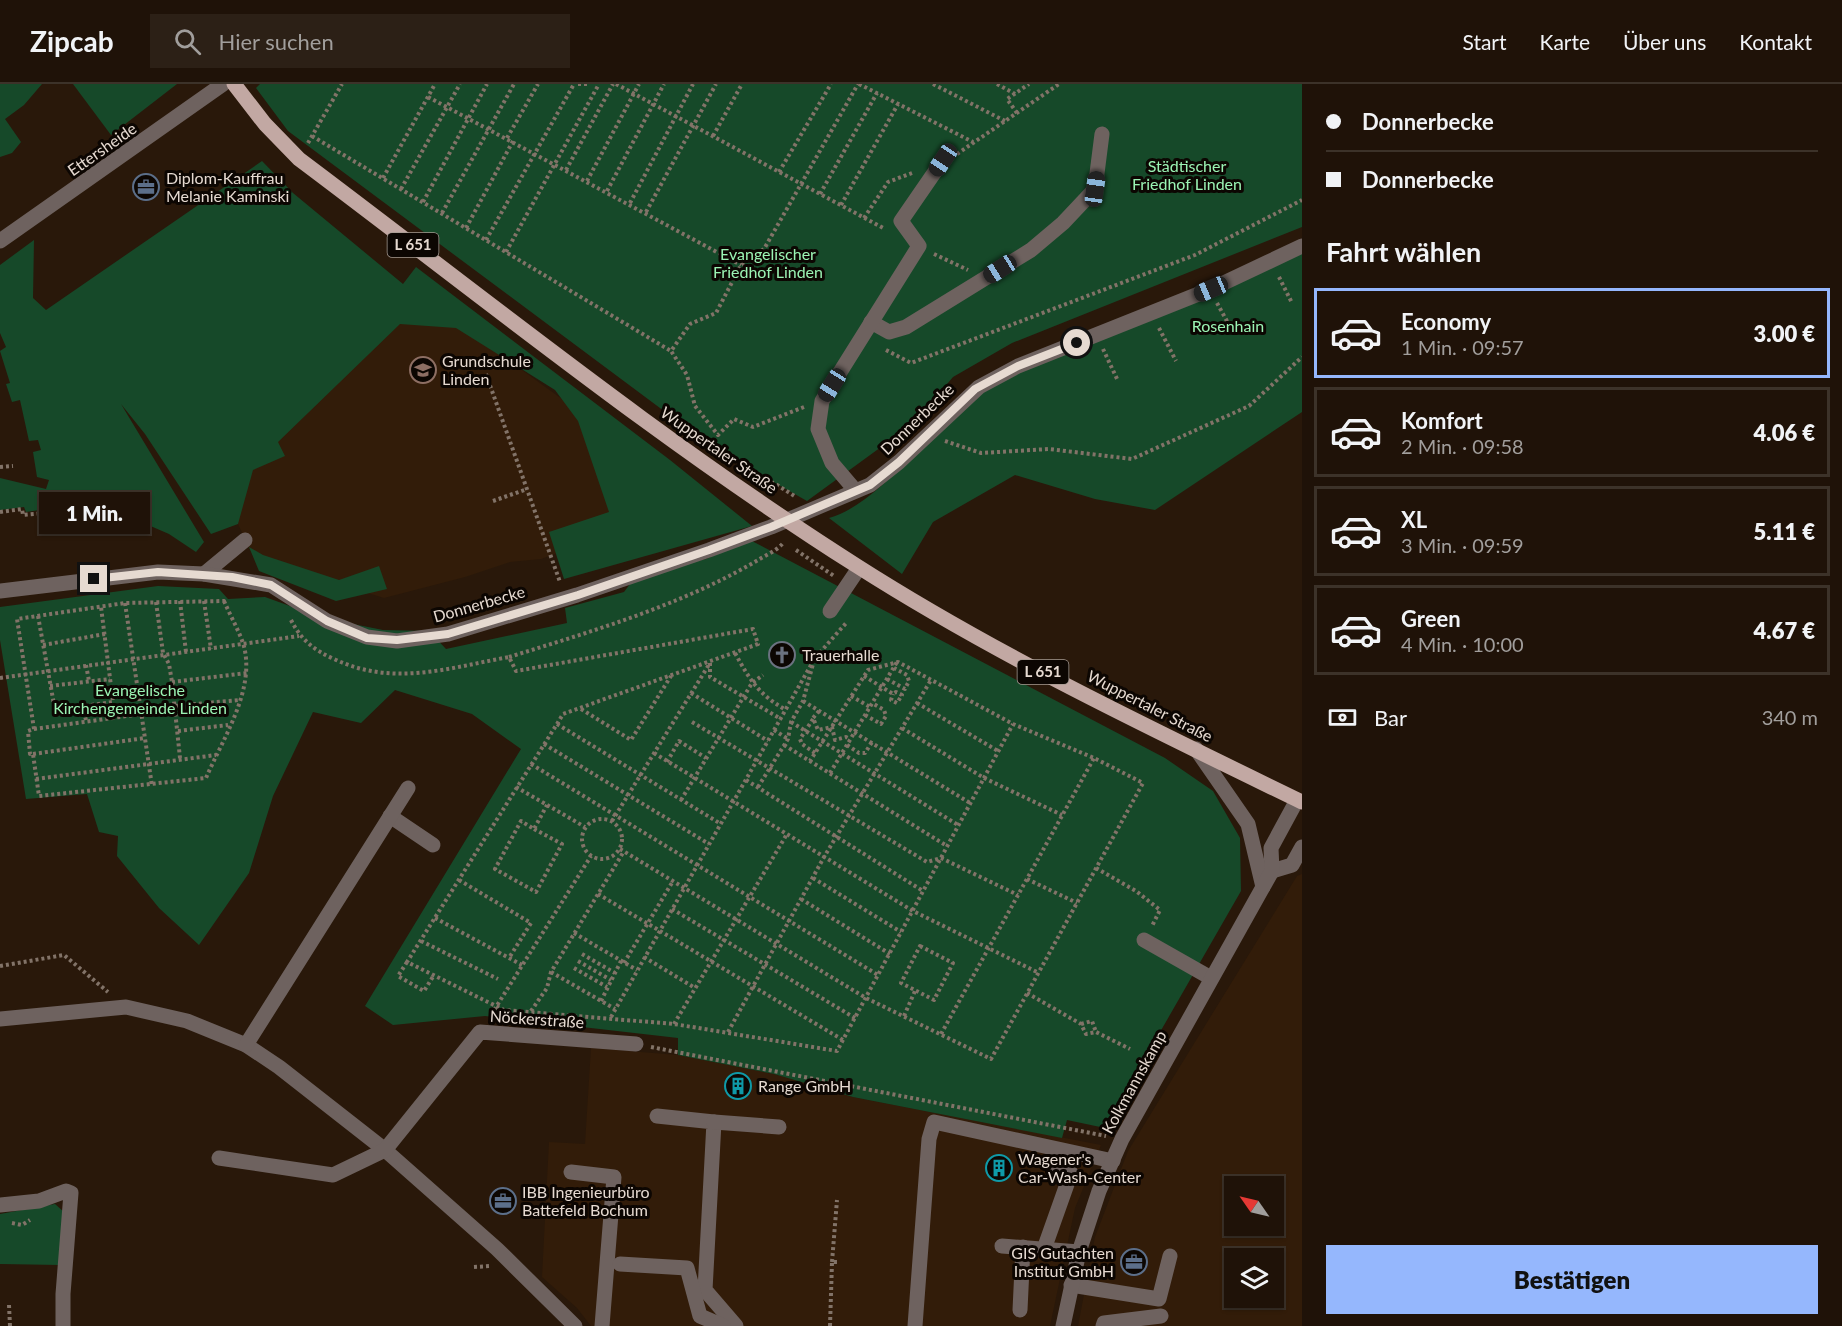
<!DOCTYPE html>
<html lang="de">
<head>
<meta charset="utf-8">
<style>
	:root { --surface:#1f1208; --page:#2c2016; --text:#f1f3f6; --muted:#a19e9c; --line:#3c3229; --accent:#95b7fd }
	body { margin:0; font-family:Lato,sans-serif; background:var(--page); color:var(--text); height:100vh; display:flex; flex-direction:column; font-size:22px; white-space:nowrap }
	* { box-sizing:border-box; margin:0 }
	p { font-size:20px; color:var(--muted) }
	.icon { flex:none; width:33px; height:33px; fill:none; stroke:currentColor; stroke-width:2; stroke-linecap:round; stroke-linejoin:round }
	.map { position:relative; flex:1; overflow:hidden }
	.sheet { display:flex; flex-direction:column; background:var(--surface); width:540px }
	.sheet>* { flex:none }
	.guide { display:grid; align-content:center; height:132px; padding:0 24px; background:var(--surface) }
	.needle { width:39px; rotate:304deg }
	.tools { position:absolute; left:1224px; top:1092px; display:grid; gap:12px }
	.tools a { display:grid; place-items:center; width:60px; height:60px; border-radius:0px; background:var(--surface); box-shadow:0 2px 4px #0004,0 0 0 2px var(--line); font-size:30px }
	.end { position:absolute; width:27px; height:27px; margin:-14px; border:8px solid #e6dad1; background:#111; box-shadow:0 0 0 3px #111 }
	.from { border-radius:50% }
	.bubble { position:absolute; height:42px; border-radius:0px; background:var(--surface); box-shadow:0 2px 4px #0004,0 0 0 2px var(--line); font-size:20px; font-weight:800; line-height:42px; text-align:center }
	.car { position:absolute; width:18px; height:36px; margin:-18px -9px; border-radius:8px; box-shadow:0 0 4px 2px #0007; background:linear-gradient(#222 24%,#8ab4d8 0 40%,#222 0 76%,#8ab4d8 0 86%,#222 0) }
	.guide b { display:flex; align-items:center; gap:21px; height:57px; font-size:22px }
	.guide b+b { border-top:2px solid var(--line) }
	.guide i { width:15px; height:15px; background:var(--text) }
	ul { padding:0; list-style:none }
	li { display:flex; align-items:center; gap:18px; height:90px; margin:0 12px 9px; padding:0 12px; border:3px solid var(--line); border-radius:0px }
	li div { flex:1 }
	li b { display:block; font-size:22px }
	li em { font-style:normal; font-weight:800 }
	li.current { border-color:var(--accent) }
	li>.icon { width:54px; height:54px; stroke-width:1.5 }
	h2 { padding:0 24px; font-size:27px; line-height:72px }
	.pay { display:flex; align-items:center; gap:15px; height:66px; padding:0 24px; font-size:22px }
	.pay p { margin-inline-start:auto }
	.primary-button { display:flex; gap:12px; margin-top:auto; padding:12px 24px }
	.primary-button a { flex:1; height:69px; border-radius:0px; background:var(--accent); color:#111; font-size:24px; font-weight:800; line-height:69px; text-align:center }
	header { display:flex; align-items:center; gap:36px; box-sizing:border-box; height:84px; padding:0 30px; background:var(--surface); border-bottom:2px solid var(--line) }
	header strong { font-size:28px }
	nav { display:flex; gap:33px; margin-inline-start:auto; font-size:21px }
	.search { width:420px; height:54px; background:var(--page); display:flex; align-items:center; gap:15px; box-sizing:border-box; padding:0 21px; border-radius:0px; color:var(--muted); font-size:22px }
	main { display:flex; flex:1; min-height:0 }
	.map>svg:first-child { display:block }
	.built { fill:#321c09; fill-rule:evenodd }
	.green { fill:#164929 }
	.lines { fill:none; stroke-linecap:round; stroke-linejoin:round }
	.path { stroke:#827368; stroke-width:4; stroke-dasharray:3 3; stroke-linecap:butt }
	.minor { stroke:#6e625f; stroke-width:15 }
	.major { stroke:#c2a8a3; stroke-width:15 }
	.route { stroke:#e6dad1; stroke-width:8 }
	.labels { text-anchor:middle; stroke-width:6; stroke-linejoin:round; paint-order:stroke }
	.shield { fill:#0c0602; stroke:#a59a93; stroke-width:1.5 }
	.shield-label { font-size:15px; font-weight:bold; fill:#e6dad1 }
	.street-label { font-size:16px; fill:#e6dad1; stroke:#0c0602 }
	.park-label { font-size:16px; fill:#9bf4b4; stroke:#0c0602 }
	.poi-label { font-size:16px; fill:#e6dad1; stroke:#0c0602; text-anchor:start }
</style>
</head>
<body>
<header>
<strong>Zipcab</strong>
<div class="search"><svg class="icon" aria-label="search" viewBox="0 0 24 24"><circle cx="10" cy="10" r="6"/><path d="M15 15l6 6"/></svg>Hier suchen</div>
<nav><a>Start</a><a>Karte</a><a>Über uns</a><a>Kontakt</a></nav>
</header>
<main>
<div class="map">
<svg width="1302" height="1242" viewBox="0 0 1302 1242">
	<rect width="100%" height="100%" fill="#29180a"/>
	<g class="built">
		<polygon points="404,200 677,399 658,433 541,475 510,478 465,493 384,514 254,474 238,440 224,395"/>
		<path d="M 1302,790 L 1302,1242 L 1078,1242 L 1095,1153 L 1128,1067 L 1297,792 ZM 1234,1102 L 1274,1102 L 1274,1142 L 1234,1142 ZM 1234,1174 L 1274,1174 L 1274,1214 L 1234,1214 Z"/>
		<polygon points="591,964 678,971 774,990 853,1013 1101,1061 1075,1124 1050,1242 591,1242 577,1224 542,1193 549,1058 585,1060"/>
	</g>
	<g class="green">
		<polygon points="0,0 42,0 24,21 5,35 21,58 12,69 0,73"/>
		<polygon points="73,0 177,0 111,51"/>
		<polygon points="260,0 1302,0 1302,143 1012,259 953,293 914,339 807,417 715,365 288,47 256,4"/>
		<polygon points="262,77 293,109 403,200 416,183 670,376 752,442 564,495 549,448 609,428 578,337 555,306 456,244 400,240 278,358 285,372 253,386 238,440 211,450 145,350 121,320 204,458 196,468 169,450 95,418 26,428 24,423 0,426 0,394 46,405 49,396 37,393 33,368 41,366 38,356 29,357 20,316 12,318 6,300 10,299 0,267 6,263 0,249 0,181 34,156 33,214 46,226"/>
		<path d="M 1302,165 L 1302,328 L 1155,426 L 1095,415 L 1015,391 L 933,438 L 902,490 L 829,434 C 876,422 937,342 976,311 C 987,302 1003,296 1016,289 Z"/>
		<polygon points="750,456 1165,674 1213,707 1240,754 1241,807 1105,1044 1067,1036 1062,1054 853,1013 774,990 678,971 678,954 485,932 393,941 365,922 521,665 472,630 395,606 361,639 313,628 273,712 249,789 199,861 159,824 117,772 118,752 99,748 87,710 26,715 0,556 0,523 158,502 219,505 228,515 265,513 323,534 383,546 429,547 446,565 567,539 565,524 624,508 636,492 706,475"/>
		<polygon points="249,463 263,471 339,496 379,482 387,505 336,517 259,487"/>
		<polygon points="55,1120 65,1129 60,1181 0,1180 0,1130"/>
	</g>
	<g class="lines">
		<g class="path">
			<polyline points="578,0 587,0"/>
			<polyline points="616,0 885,145"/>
			<polyline points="859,0 973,58"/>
			<polyline points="933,0 1005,37"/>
			<polyline points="997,0 1015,10"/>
			<polyline points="428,13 741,181"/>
			<polyline points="1017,29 1007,15 1029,0"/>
			<polyline points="312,52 671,267"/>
			<polyline points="713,52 742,0"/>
			<polyline points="507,54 538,0"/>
			<polyline points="308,59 342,0"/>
			<polyline points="957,70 1059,0"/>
			<polyline points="566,86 613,0"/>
			<polyline points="779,88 831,0"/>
			<polyline points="383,94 435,0"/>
			<polyline points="587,97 639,0"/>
			<polyline points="401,105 460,0"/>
			<polyline points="607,107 664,0"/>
			<polyline points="820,110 877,9"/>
			<polyline points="423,118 487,0"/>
			<polyline points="630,119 693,0"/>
			<polyline points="841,121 898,20"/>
			<polyline points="646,128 716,0"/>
			<polyline points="442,129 514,0"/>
			<polyline points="864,134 888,98 912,89"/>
			<polyline points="466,144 513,57"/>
			<polyline points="486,156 574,0"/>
			<polyline points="506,168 599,0"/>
			<polyline points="934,170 968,186"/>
			<polyline points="1279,193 1292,219"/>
			<polyline points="1217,219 1234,250"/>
			<polyline points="1159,244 1176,277"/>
			<polyline points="1103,265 1118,297"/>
			<polyline points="886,266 911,279 1195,171 1302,116"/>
			<polyline points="486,290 560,498"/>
			<polyline points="804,323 753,343 734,335 718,351 695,322 687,291 671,267 690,240 716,229 741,181 764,165 858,0"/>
			<polyline points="945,357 981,369 1049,365 1132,375 1249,322 1302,273"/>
			<polyline points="0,383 13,382"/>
			<polyline points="765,397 774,399 796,413"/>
			<polyline points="493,417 527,405"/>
			<polyline points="0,428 22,425 23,431 79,426"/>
			<polyline points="796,466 834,492"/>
			<polyline points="180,517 186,568"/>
			<polyline points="204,517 211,565"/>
			<path d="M 224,517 C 230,531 238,545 243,559 C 257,604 223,654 206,694 L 39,712 L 33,670 L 30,670 L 28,647 L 34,645 L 17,535 L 125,519 Z"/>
			<polyline points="156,518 163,569 169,580 172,598 180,674"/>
			<polyline points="125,519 152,702"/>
			<polyline points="38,532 55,626 113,618 101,523"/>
			<path d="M 291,536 C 301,556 314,566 334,575 C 393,603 448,584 509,573 L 516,587 L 753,545 L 758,560 L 563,630 L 557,640 L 407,878 L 504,926 L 674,940 L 837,967 L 1013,640"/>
			<polyline points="43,561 105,550"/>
			<path d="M 735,569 C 750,596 758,610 786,626"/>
			<path d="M 509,573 C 593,547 682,521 758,476 C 766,471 778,466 784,458"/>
			<polyline points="710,579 710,593 781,635"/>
			<polyline points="86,581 89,597"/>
			<polyline points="864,592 893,610 896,608 902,611 897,619 891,616 893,610"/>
			<polyline points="0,594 299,552"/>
			<polyline points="887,595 905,605 909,597 907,591 894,584"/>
			<polyline points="172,598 247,589"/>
			<polyline points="50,602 110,595"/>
			<polyline points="691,609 768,657"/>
			<polyline points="851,612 870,623"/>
			<polyline points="803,617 970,719"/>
			<polyline points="917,619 998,667"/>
			<polyline points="82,622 86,636"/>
			<polyline points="175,622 239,616"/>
			<polyline points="581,625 631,656 671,592"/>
			<polyline points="819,627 813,634 818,646 832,643 835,656 846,653 850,655"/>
			<polyline points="865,631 881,640 886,632 884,626 872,619"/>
			<polyline points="813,635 800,655 802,660 815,669"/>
			<polyline points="692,638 927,778 941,774 1018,811"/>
			<polyline points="791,638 958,741"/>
			<polyline points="557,640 721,740"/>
			<polyline points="902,644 984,694 1062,731"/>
			<polyline points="34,645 141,630"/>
			<polyline points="774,646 788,655"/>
			<polyline points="178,647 228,641"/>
			<polyline points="544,660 709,760"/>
			<polyline points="784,661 947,762"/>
			<polyline points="847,661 859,669 865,669 872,658"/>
			<polyline points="654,669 913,827 1039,889"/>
			<polyline points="33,670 145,654"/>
			<polyline points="667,678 679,657 706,674"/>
			<polyline points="531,680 878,891"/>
			<polyline points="830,689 897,578"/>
			<polyline points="36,695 216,671"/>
			<polyline points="746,696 923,807"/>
			<polyline points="516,703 585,743"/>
			<polyline points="758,703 788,655 791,638 803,617 813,580"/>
			<polyline points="681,716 752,599 763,591"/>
			<circle cx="602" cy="755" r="20"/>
			<polyline points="612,737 710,579"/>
			<polyline points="534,745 562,760 536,808 495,785 521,737 534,745 547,721"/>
			<polyline points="620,765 866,914 991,975 1143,699 1094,674 1013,640 898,578 868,586 810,677"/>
			<polyline points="1096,784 1136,807 1160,826 1152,842"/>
			<polyline points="813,794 901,848"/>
			<polyline points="1027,795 1077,819"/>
			<polyline points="459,796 531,839 509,874"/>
			<polyline points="598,810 843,956"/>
			<polyline points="801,815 890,870"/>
			<polyline points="672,825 855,934"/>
			<polyline points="435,834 522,881"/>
			<polyline points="574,849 637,886"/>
			<polyline points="421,857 498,895"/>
			<polygon points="920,862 953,879 934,916 901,899"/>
			<polyline points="582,870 615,889"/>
			<polyline points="644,873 695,904"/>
			<polyline points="578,877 611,896"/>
			<polyline points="407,878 398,892 424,907 434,891"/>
			<polyline points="624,879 673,797"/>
			<polyline points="0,882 64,871 108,908"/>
			<polyline points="574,884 607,903"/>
			<polyline points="551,888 615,925"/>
			<polyline points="1027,909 1081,940 1086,950 1096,948 1130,965"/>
			<polyline points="601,917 621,877"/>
			<polyline points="531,927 547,904 551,888 624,767"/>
			<polyline points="491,931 591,772"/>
			<polyline points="904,932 915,907"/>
			<polyline points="611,933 815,574 847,538"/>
			<polyline points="674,940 787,750"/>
			<polyline points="1081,940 1092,937 1096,948"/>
			<polyline points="728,948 824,773 931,596"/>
			<polyline points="941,950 1094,674"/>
			<polyline points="651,963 1106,1052"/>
			<polyline points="12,1139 22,1141 30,1136"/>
			<polyline points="832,1178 837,1116"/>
			<polyline points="474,1183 491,1182"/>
			<polyline points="9,1221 10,1242"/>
			<polyline points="830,1242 832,1178 837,1178"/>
		</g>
		<g class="minor">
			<polyline points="0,157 223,0"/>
			<polyline points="871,238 889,248 906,243 1031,166 1063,139 1095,105 1102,50"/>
			<polyline points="855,406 832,379 818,345 822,317 919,162 901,137 943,76"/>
			<polyline points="204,490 245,456"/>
			<polyline points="0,507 158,488 204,490 271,501 327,537 367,553 397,557 448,550 577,511 709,466 771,443 870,401 899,378 979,303 1018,282 1211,205 1302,162"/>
			<polyline points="830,527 859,484"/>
			<polyline points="1196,665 1248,740 1263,803"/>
			<polyline points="390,732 433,761"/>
			<polyline points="1272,787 1292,781 1302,763"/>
			<polyline points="1144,856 1211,894"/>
			<polyline points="0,935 126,923 187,937 246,961 279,983 385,1066 497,1165 575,1242"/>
			<polyline points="246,961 408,704"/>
			<polyline points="657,1032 714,1038 705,1206 736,1242"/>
			<polyline points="714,1038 779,1043"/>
			<polyline points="219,1074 333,1091 385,1066 480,948 636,960"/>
			<polyline points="571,1088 614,1093 602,1242"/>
			<polyline points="0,1121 39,1117 66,1107 71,1109 63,1210 63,1242"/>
			<polyline points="1002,1162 1079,1168"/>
			<polyline points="1044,1165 1071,1089 1056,1087"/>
			<polyline points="620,1180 687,1184 700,1232 723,1242"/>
			<polyline points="1071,1201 1159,1215 1170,1172"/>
			<polyline points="1020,1226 1023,1163"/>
			<polyline points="915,1242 929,1055 934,1038 1113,1077"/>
			<polyline points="1063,1242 1079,1168 1099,1107 1122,1055 1272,787 1271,764 1297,716"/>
			<polyline points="1103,1242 1104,1239 1161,1232"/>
		</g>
		<path class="major" d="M 234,0 L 265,40 L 299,75 C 483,213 663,359 857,482 C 998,572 1152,645 1302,718"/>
	</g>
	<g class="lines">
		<polyline class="route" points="94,495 158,488 232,493 271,501 327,537 367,554 397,556 448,550 578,511 709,466 771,443 870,401 899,378 975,305 1018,282 1077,259"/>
	</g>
	<defs>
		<symbol id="office-ring" viewBox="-11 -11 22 22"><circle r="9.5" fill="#0c0602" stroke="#5c6f8a" stroke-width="1.5"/><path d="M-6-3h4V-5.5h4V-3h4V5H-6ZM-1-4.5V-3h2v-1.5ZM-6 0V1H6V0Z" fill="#5c6f8a"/></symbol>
		<symbol id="school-ring" viewBox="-11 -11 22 22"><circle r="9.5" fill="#0c0602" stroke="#8d6e63" stroke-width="1.5"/><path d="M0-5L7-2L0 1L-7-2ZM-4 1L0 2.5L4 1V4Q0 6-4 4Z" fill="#8d6e63"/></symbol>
		<symbol id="church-ring" viewBox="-11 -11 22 22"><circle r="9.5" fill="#0c0602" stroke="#6b7280" stroke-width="1.5"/><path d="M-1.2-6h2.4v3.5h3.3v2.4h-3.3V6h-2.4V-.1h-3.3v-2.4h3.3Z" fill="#6b7280"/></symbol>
		<symbol id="building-ring" viewBox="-11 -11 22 22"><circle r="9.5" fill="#0c0602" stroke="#0f9aa8" stroke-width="1.5"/><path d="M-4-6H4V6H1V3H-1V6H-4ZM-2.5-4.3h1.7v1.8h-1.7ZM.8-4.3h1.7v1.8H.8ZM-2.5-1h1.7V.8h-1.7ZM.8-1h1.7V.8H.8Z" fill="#0f9aa8"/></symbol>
	</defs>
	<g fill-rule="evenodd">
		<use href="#office-ring" x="131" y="88" width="30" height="30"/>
		<use href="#school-ring" x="408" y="271" width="30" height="30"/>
		<use href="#church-ring" x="767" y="556" width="30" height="30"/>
		<use href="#building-ring" x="723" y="987" width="30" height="30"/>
		<use href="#building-ring" x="984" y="1069" width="30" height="30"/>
		<use href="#office-ring" x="488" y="1102" width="30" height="30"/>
		<use href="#office-ring" x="1119" y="1163" width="30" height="30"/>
	</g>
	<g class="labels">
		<g class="shield">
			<rect x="387.5" y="149" width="51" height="24" rx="4.5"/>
			<rect x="1017.5" y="576" width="51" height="24" rx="4.5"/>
		</g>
		<g class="shield-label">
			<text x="413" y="166">L 651</text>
			<text x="1043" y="593">L 651</text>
		</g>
		<g class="street-label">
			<text transform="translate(102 65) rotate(-35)" y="6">Ettersheide</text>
			<text transform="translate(917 335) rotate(-44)" y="6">Donnerbecke</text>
			<text transform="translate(719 366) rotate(35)" y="6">Wuppertaler Straße</text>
			<text transform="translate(479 520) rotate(-16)" y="6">Donnerbecke</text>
			<text transform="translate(1150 622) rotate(27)" y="6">Wuppertaler Straße</text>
			<text transform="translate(537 935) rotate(4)" y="6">Nöckerstraße</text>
			<text transform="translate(1134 998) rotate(-61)" y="6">Kolkmannskamp</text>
		</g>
		<g class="park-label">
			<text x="1187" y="88">Städtischer<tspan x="1187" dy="18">Friedhof Linden</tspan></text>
			<text x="768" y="176">Evangelischer<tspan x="768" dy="18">Friedhof Linden</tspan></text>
			<text x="1228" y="248">Rosenhain</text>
			<text x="140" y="612">Evangelische<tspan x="140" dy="18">Kirchengemeinde Linden</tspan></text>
		</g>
		<g class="poi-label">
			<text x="166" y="100">Diplom-Kauffrau<tspan x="166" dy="18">Melanie Kaminski</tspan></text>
			<text x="442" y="283">Grundschule<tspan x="442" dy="18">Linden</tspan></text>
			<text x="802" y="577">Trauerhalle</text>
			<text x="758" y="1008">Range GmbH</text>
			<text x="1018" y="1081">Wagener's<tspan x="1018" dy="18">Car-Wash-Center</tspan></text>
			<text x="522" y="1114">IBB Ingenieurbüro<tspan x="522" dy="18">Battefeld Bochum</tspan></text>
			<text x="1114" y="1175" text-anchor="end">GIS Gutachten<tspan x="1114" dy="18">Institut GmbH</tspan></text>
		</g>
	</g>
</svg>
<div class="tools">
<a><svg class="needle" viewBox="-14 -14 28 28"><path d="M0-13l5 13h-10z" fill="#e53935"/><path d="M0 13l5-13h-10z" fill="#a19e9c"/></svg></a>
<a><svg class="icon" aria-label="layers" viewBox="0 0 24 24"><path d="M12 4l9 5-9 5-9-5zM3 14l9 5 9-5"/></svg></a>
</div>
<i class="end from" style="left:1077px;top:259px"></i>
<i class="end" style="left:94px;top:495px"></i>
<div class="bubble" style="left:39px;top:408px;width:111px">1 Min.</div>
<i class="car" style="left:943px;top:76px;rotate:214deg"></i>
<i class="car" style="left:1095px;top:105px;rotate:8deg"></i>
<i class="car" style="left:1000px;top:185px;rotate:238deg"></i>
<i class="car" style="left:1211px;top:205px;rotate:247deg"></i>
<i class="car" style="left:832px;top:301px;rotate:212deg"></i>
</div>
<section class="sheet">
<div class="guide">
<b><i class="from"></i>Donnerbecke</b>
<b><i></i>Donnerbecke</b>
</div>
<h2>Fahrt wählen</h2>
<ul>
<li class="current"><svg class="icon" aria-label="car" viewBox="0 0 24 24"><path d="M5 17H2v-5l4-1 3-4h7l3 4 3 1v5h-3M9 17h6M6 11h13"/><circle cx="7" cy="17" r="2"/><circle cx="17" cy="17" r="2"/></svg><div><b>Economy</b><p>1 Min. · 09:57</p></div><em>3.00 €</em></li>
<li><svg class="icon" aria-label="car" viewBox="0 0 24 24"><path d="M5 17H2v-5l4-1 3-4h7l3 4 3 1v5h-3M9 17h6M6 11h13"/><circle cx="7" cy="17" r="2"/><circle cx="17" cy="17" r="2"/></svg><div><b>Komfort</b><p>2 Min. · 09:58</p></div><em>4.06 €</em></li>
<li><svg class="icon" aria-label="car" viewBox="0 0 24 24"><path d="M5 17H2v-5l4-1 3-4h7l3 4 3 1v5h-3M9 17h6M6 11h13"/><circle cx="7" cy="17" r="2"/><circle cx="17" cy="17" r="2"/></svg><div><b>XL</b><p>3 Min. · 09:59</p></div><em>5.11 €</em></li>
<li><svg class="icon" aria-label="car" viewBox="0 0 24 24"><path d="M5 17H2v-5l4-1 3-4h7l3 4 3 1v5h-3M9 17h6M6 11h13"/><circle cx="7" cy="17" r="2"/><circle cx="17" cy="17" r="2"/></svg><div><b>Green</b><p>4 Min. · 10:00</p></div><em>4.67 €</em></li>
</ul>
<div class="pay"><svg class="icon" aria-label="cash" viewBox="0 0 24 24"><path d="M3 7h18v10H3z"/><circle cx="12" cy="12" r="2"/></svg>Bar<p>340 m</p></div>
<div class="primary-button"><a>Bestätigen</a></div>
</section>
</main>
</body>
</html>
